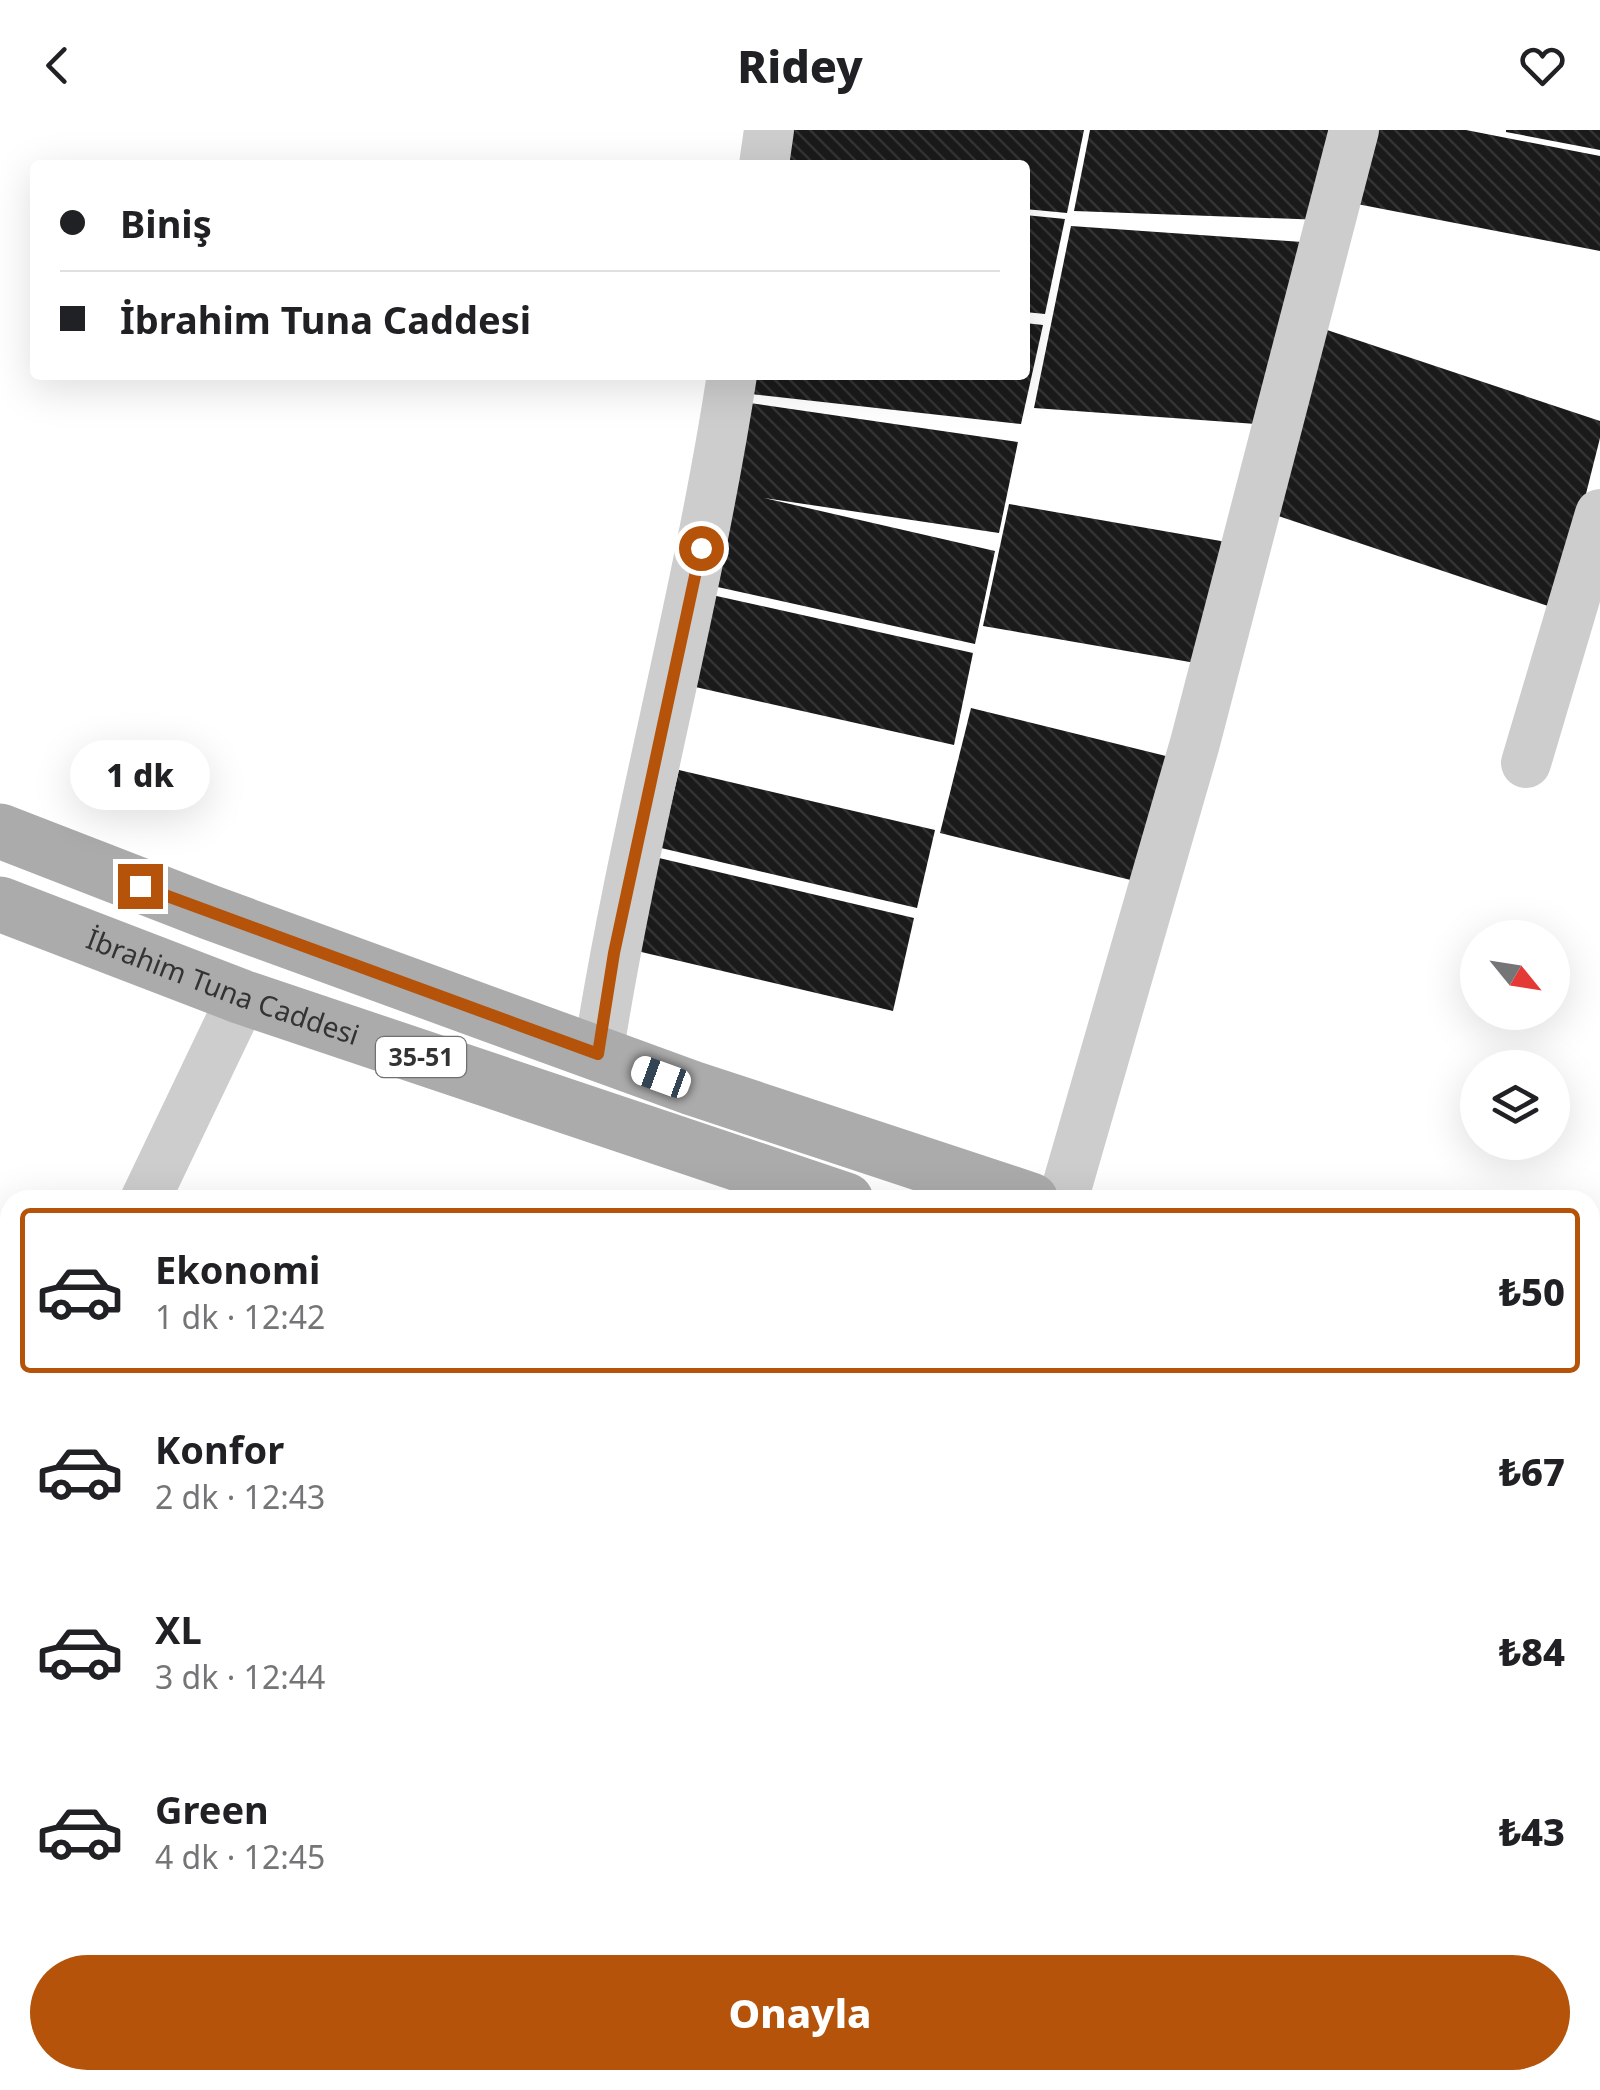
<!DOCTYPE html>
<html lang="tr">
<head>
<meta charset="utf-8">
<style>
	:root { --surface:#fff; --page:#f2f2f2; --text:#202124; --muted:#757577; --line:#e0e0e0; --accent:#b45309 }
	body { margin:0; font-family:"Noto Sans",sans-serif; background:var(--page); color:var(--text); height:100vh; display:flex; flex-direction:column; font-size:38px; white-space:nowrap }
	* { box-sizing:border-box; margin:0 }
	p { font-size:32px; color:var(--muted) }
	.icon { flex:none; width:55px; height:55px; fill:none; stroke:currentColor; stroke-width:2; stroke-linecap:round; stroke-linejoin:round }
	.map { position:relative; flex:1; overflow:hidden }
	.drawer { position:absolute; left:0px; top:1060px; width:1600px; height:900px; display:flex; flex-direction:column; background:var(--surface); border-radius:30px 30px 0 0; box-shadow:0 10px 40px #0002 }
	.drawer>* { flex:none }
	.hud { position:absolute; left:30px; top:30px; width:1000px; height:220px; border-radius:10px; box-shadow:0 10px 40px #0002; display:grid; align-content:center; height:220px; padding:0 30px; background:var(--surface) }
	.needle { width:65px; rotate:120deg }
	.tools { position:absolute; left:1460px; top:790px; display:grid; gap:20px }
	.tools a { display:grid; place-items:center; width:110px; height:110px; border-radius:50%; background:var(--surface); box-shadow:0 10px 40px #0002; font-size:50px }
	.end { position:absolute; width:45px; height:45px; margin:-22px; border:12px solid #b45309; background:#fff; box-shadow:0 0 0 5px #fff }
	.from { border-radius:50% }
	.bubble { position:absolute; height:70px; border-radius:35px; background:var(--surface); box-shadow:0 10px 40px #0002; font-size:32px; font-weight:800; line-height:70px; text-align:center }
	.car { position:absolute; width:30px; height:60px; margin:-30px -15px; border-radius:12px; box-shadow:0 0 8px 2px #0007; background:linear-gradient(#fff 24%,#345 0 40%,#fff 0 76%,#345 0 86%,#fff 0) }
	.hud b { display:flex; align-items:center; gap:35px; height:95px; font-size:38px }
	.hud b+b { border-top:2px solid var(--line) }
	.hud i { width:25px; height:25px; background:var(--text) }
	ul { padding:18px 0 0; list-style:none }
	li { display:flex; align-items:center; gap:30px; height:165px; margin:0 20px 15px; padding:0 10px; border:5px solid transparent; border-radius:10px }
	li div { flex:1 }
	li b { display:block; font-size:38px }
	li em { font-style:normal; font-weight:800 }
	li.current { border-color:var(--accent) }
	li>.icon { width:90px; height:90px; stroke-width:1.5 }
	.primary-button { display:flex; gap:20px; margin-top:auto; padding:20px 30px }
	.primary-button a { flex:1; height:115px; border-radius:60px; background:var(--accent); color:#fff; font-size:40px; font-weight:800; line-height:115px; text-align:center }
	header { display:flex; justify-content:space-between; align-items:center; height:130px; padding:0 30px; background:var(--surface); font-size:45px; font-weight:800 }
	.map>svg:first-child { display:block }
	.building { fill:url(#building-back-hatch) }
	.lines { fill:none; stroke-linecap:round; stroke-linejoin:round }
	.minor { stroke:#cdcdcd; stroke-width:50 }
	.major { stroke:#ababab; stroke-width:55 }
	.route { stroke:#b45309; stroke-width:12 }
	.labels { text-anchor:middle; stroke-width:10; stroke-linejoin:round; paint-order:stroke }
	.shield { fill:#fff; stroke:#707070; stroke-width:2.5 }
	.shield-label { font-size:25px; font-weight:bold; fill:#333 }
	.street-label { font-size:28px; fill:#333; stroke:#fff }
</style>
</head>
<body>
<header><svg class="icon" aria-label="back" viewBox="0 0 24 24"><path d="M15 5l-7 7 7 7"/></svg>Ridey<svg class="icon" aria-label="heart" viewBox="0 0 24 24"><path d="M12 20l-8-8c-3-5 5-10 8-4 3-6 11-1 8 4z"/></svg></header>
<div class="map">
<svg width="1600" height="1960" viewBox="0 0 1600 1960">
	<defs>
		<pattern id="building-back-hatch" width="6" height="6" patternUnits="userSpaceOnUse" patternTransform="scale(2.5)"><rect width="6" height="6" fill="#1a1a1a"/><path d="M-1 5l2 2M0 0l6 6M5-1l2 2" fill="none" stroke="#333"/></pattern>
	</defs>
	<rect width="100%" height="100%" fill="#fff"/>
	<g class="building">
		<polygon points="782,0 1084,0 1067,83 1025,79 1025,35 778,35"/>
		<polygon points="1090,0 1348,0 1324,90 1074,81"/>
		<polygon points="1371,0 1466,0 1600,26 1600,121 1357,74"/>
		<polygon points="1506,0 1600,0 1600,20 1506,2"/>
		<polygon points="1025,85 1065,89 1045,184 1025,182"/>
		<polygon points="1071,96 1317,113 1270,295 1034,278"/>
		<polygon points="1025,193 1043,195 1021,294 751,264 753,245 1025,245"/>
		<polygon points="1324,199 1600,291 1600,308 1557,479 1263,381"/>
		<polygon points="750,273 1018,312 999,403 764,368 995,421 975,514 713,456"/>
		<polygon points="1009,374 1238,414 1207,535 983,496"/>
		<polygon points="712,465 973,523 954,615 691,556"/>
		<polygon points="971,578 1178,629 1147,754 940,703"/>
		<polygon points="679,640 935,700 917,778 661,718"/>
		<polygon points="659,728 914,788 893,881 637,821"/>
		<polygon points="1590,1688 1600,1694 1600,1952 1595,1960 1234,1960 1216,1950 1590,1950"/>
		<polygon points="1008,1950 1203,1950 1198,1960 1002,1960"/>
	</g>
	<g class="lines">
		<g class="minor">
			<polyline points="764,35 769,0"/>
			<polyline points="1526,633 1600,384"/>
			<path d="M 598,925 C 634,696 697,473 732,245"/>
			<polyline points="145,1070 242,867"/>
			<polyline points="1063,1070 1195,613 1354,0"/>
			<polyline points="0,1373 10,1352"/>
		</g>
		<g class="major">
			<polyline points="0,701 209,782 692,958 1031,1070"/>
			<path id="s1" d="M 0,774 L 242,867 L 846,1070"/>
			<polyline points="1590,1250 1600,1253"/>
			<polyline points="1590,1319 1600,1323"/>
		</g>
	</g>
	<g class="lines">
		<polyline class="route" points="140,756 598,924 614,823 701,418"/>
	</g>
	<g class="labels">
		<rect class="shield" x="376" y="907" width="90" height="40" rx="8"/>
		<g class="shield-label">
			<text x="421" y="936">35-51</text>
		</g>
		<g class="street-label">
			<text dy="10" stroke="none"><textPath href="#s1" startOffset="238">İbrahim Tuna Caddesi</textPath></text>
		</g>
	</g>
</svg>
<div class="tools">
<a><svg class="needle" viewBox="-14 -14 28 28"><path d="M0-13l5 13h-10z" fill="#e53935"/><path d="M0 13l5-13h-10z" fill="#757577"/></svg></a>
<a><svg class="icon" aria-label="layers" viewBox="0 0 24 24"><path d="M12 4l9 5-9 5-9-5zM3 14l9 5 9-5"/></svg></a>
</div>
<i class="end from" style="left:701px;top:418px"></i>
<i class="end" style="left:140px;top:756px"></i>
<div class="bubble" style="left:70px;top:610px;width:140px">1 dk</div>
<i class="car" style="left:661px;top:947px;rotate:290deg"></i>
<div class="hud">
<b><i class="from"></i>Biniş</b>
<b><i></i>İbrahim Tuna Caddesi</b>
</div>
<section class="drawer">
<ul>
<li class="current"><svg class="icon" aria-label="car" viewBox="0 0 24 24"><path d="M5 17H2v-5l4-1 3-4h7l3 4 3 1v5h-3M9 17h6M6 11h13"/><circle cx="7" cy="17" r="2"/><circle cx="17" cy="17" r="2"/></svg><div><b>Ekonomi</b><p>1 dk · 12:42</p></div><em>₺50</em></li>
<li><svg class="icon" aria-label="car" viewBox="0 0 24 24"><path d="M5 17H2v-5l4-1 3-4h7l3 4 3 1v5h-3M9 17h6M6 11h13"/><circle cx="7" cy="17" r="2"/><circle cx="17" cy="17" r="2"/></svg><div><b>Konfor</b><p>2 dk · 12:43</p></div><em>₺67</em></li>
<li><svg class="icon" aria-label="car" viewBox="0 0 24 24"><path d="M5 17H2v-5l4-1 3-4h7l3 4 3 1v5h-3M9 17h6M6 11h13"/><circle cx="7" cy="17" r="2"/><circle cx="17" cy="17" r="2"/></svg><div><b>XL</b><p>3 dk · 12:44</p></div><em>₺84</em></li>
<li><svg class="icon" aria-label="car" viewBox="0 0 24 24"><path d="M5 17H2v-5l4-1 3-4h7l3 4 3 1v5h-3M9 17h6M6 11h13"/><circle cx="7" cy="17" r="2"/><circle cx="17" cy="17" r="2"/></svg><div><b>Green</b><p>4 dk · 12:45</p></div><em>₺43</em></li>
</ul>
<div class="primary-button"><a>Onayla</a></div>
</section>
</div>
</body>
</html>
